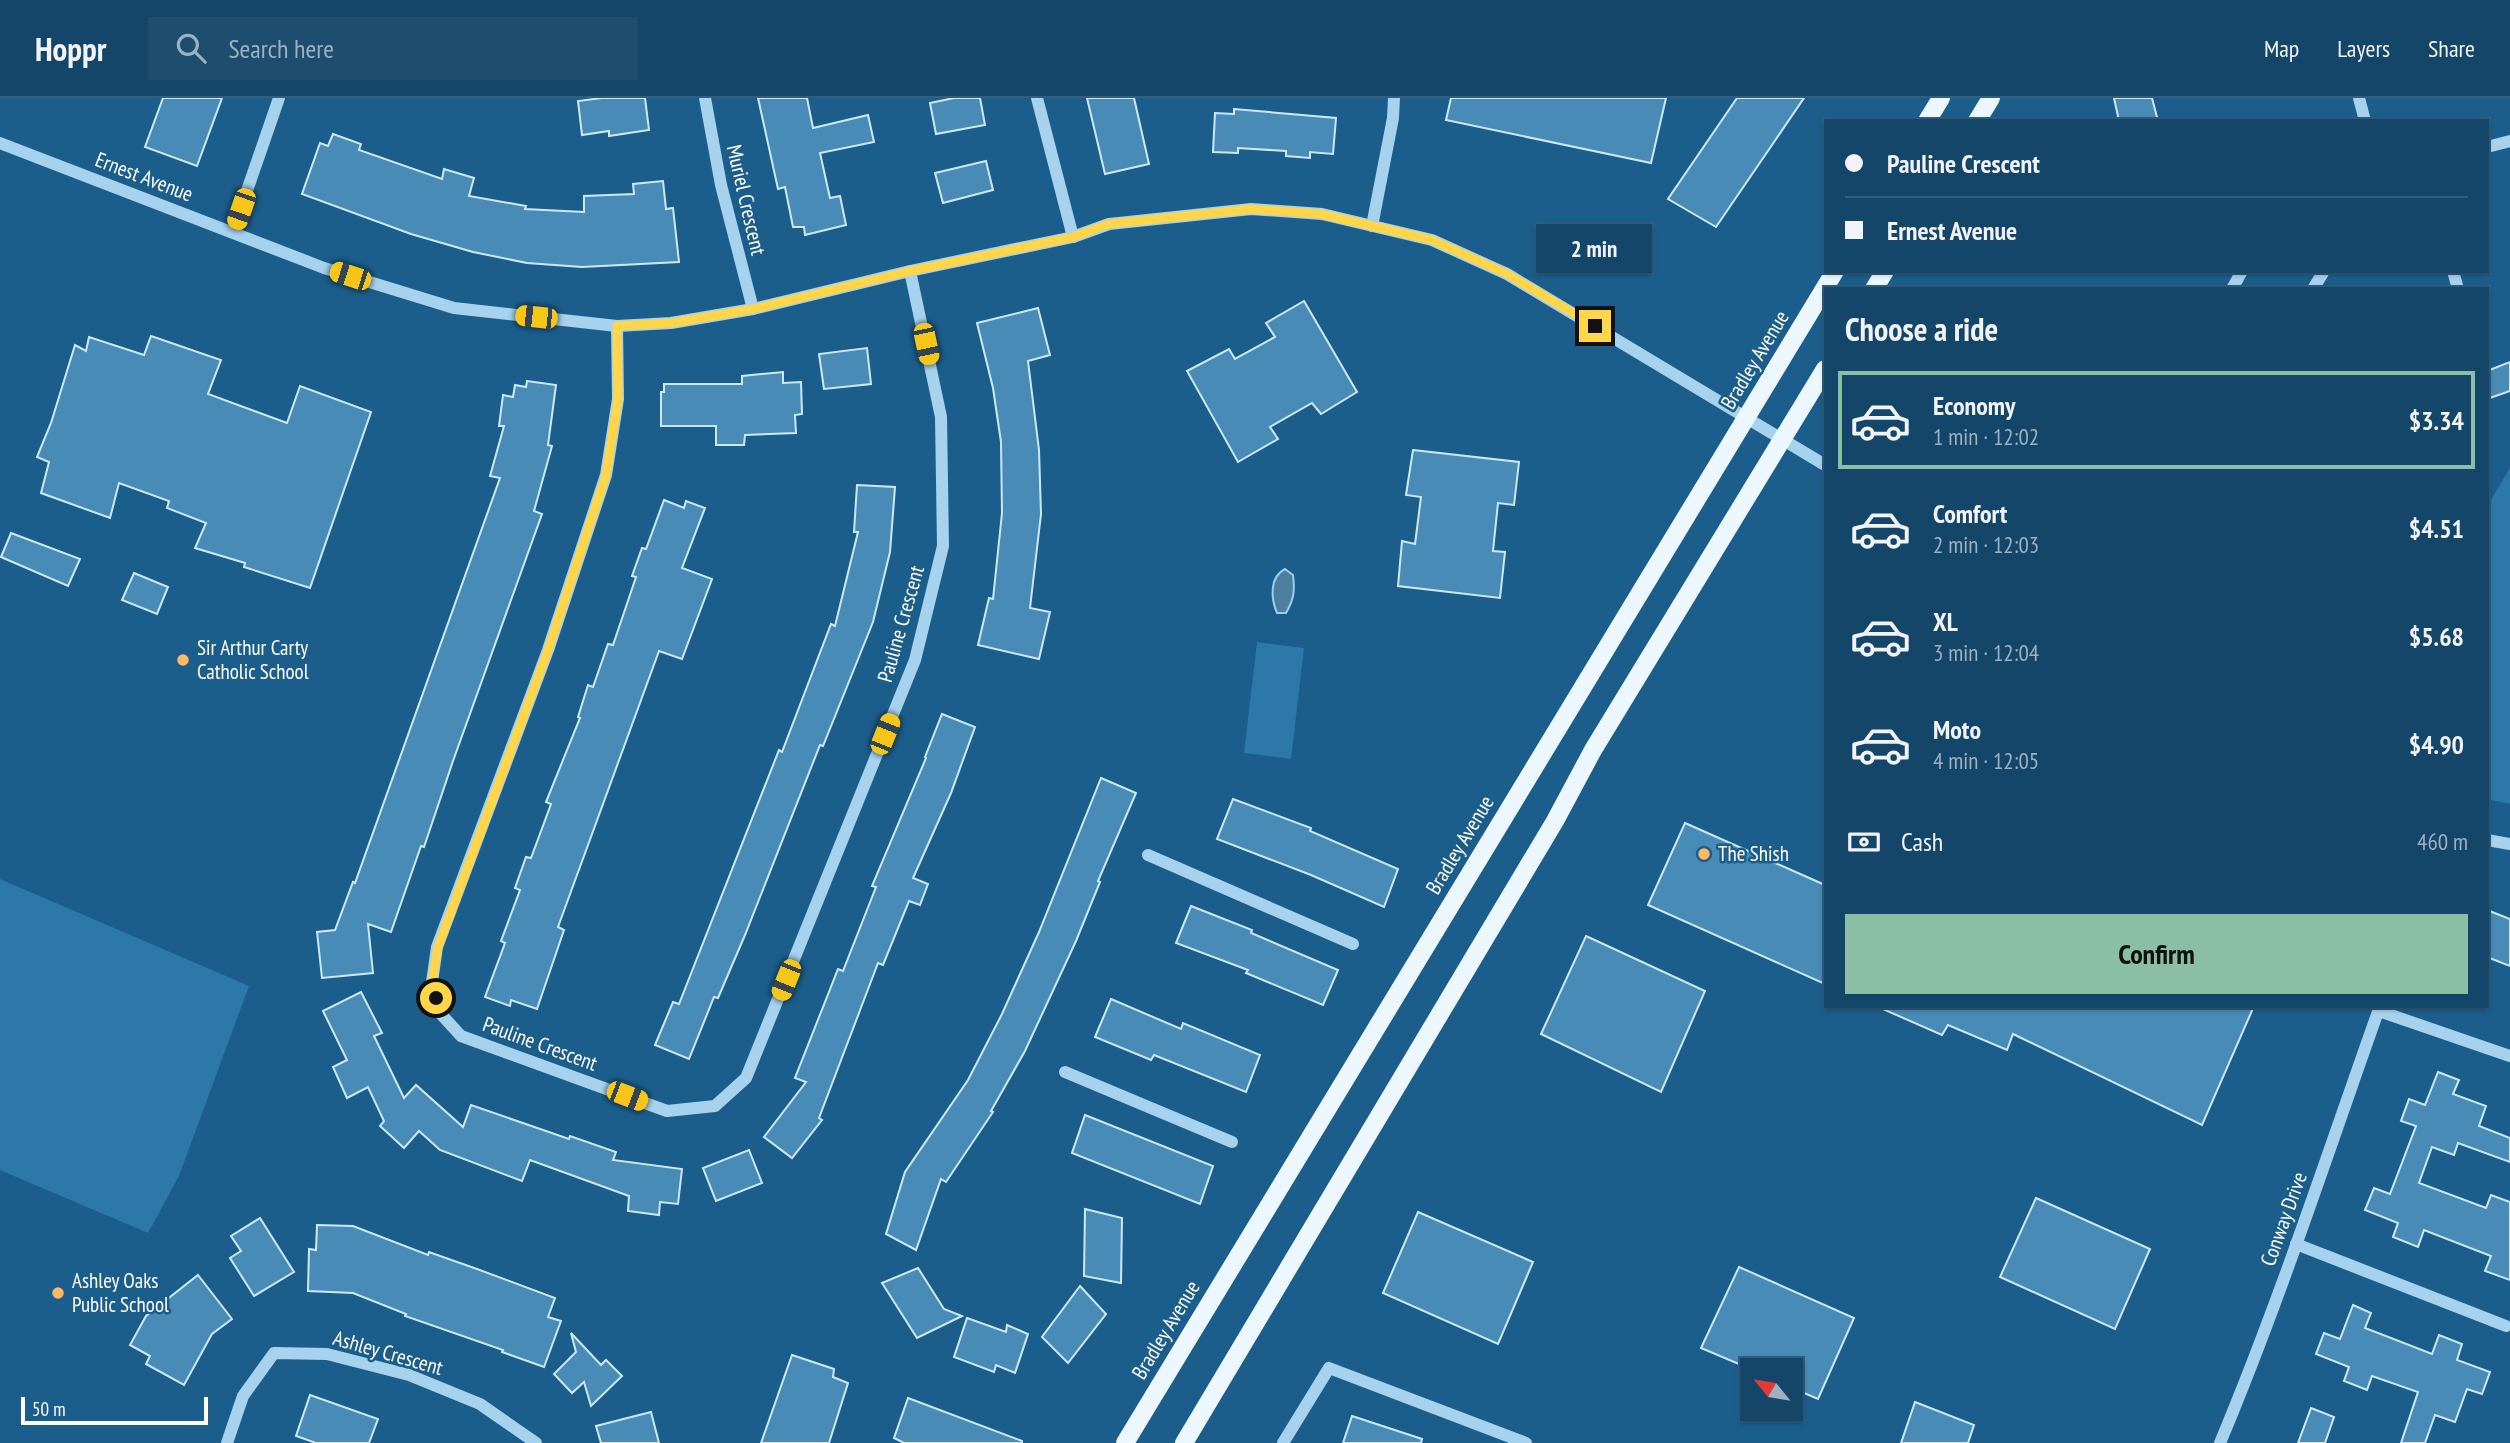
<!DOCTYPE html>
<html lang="en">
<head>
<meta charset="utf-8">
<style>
	:root { --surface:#144669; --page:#1d4d6f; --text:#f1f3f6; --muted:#9db1c0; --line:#335e7d; --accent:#8abfa5 }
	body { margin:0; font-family:"PT Sans Narrow",sans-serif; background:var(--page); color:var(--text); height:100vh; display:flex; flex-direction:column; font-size:26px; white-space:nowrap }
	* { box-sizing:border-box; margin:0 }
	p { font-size:23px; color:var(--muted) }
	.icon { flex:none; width:38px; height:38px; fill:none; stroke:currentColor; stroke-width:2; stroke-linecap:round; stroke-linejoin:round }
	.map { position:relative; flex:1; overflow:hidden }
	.details { position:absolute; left:1824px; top:189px; width:665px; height:721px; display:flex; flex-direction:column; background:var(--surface); border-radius:0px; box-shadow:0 2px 5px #0004,0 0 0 2px var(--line) }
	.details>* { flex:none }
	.top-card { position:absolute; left:1824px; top:21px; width:665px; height:154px; border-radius:0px; box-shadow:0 2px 5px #0004,0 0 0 2px var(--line); display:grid; align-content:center; height:154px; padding:0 21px; background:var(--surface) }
	.needle { width:46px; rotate:300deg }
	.controls { position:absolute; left:1740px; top:1260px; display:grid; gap:14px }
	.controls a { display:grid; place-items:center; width:63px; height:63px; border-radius:0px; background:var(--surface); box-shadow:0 2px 5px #0004,0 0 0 2px var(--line); font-size:35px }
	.scale { position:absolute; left:21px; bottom:18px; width:187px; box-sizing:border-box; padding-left:7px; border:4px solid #fff; border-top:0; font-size:19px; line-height:24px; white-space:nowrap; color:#fff; -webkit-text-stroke:5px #1b5e8c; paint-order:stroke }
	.end { position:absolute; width:32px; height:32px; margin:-16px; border:9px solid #ffd54a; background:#111; box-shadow:0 0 0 4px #111 }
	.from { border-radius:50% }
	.bubble { position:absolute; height:49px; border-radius:0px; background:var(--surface); box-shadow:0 2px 5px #0004,0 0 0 2px var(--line); font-size:23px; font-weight:600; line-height:49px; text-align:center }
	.car { position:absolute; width:21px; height:42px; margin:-21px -10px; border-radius:9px; box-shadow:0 0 5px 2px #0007; background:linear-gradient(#f5c518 24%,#345 0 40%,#f5c518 0 76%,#345 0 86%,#f5c518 0) }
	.top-card b { display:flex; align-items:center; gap:24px; height:66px; font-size:26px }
	.top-card b+b { border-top:2px solid var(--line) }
	.top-card i { width:18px; height:18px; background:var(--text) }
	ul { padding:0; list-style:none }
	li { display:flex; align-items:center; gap:21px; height:98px; margin:0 14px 10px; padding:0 7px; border:4px solid transparent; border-radius:0px }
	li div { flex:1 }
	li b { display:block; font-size:26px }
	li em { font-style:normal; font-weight:600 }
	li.on { border-color:var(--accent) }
	li>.icon { width:63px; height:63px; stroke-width:1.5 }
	h2 { padding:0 21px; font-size:32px; line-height:84px }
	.pay { display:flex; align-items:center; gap:18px; height:77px; padding:0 21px; font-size:26px }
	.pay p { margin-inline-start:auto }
	.primary-button { display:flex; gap:14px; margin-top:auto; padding:14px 21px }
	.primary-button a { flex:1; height:80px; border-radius:0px; background:var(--accent); color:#111; font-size:28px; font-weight:600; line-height:80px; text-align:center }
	header { display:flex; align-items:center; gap:42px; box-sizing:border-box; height:98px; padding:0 35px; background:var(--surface); border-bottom:2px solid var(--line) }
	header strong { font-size:33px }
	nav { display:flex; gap:38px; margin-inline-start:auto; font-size:24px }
	.search { width:490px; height:63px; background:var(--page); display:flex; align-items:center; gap:18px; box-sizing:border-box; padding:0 24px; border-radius:0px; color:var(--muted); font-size:26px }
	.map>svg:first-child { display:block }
	.green { fill:#2b78a9 }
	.water { fill:#4f7f9f; stroke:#9acff0; stroke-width:2 }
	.building { fill:#488bb7; stroke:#cce8fa; stroke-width:2 }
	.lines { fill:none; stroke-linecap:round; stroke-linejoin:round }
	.minor { stroke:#a7d2ed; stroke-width:12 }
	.major { stroke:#edf7ff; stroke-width:18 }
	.route { stroke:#ffd54a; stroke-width:9 }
	.poi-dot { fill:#ffb963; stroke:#1b5e8c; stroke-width:2.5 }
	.labels { text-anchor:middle; stroke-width:5; stroke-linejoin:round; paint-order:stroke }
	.street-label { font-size:21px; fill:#fff; stroke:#1b5e8c }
	.poi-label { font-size:21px; fill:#fff; stroke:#1b5e8c; text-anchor:start }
</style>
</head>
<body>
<header>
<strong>Hoppr</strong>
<div class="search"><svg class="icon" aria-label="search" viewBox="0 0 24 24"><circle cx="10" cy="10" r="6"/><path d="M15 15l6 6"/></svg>Search here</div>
<nav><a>Map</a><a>Layers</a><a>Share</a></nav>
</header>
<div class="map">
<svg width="2510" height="1345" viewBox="0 0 2510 1345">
	<rect width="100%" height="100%" fill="#1b5e8c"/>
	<g class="green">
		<polygon points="2510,370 2510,706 2487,701 2487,408"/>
		<polygon points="1257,544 1304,550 1291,661 1244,655"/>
		<polygon points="0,781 249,888 179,1078 148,1135 0,1072"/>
	</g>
	<path class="water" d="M 1285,471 L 1293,477 C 1295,493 1294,501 1286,515 L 1277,515 C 1271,501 1269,479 1285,471 Z"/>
	<g class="building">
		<polygon points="163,0 222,0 197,68 145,49"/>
		<polygon points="602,0 645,0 649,32 609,38 609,33 582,37 578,3"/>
		<polygon points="758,0 807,0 813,30 868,17 874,44 820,55 830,100 840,98 846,127 805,137 804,129 793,129 785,89 778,91"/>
		<polygon points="954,0 980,0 985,27 936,36 930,5"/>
		<polygon points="1087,0 1134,0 1149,66 1105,76"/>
		<polygon points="1451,0 1666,0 1651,65 1446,22"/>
		<polygon points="1737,0 1804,0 1716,129 1668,101"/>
		<polygon points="2114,0 2152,0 2158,23 2119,23"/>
		<polygon points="1234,11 1336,20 1333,56 1310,54 1310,60 1286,58 1286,53 1238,50 1238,55 1213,54 1215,15 1234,16"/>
		<polygon points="333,36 361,46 359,52 442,81 444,71 474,80 469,98 526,108 525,111 584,114 584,98 634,96 633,86 663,83 666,111 673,110 679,164 582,169 527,165 473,154 411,136 302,96 320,45 328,48"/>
		<polygon points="986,63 993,92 943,105 935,75"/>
		<polygon points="1304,203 1357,294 1321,316 1312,305 1270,329 1278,341 1238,364 1187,273 1229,251 1235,261 1275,239 1266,225"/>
		<polygon points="1038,210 1050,257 1028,263 1039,352 1041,416 1030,510 1050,514 1039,561 978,547 989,500 993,501 1002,415 1001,344 993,290 977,225"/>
		<polygon points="151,238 221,262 208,296 287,325 300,288 371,314 310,490 244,469 245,465 195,450 206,425 167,410 169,403 119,385 110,420 41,395 49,364 37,359 51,325 75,247 86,253 89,239 144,257"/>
		<polygon points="867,250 871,286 824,291 819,256"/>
		<polygon points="2510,264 2510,293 2487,301 2487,273"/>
		<polygon points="783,274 783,285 801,284 802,316 795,317 796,335 745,337 744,347 716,347 716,328 661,328 661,294 664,294 664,286 742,286 742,278"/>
		<polygon points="527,283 556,287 548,347 552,348 534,413 542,416 453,663 424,749 421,748 391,834 368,826 373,875 322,880 317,834 335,832 353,784 355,785 500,380 490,378 504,328 499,328 503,297 513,299 515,287 526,289"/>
		<polygon points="1413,352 1519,364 1514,407 1498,405 1493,453 1505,454 1500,500 1398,488 1402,443 1415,446 1421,399 1406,397"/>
		<polygon points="857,387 895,389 890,454 873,524 823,648 820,647 745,837 718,900 714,899 689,961 655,947 673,904 679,906 779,652 782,654 831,526 835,528 858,434 854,434"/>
		<polygon points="664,402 684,410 686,403 705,410 682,470 712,481 682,561 659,553 558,829 564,832 537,911 511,902 510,908 485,899 505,845 501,843 520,792 515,790 526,759 531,760 551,706 546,704 580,620 578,619 588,587 593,589 608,546 613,547 636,479 632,478 642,450 646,451"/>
		<polygon points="11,435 80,461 68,488 1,459"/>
		<polygon points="134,475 168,489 157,516 122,502"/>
		<polygon points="942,616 975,629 951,695 913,780 928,786 920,807 909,803 883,867 878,865 819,1020 822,1022 792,1060 764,1039 806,984 795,980 838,871 843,873 876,789 872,788 926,660 925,659"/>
		<polygon points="1101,680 1136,695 1098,783 1100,784 1076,843 1025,953 991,1013 993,1014 946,1084 941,1081 916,1152 886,1136 905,1074 968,982 1002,916 1039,834"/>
		<polygon points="1233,701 1311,730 1310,733 1398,771 1384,809 1311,777 1217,741"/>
		<polygon points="1685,725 1825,787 1825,886 1648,807"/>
		<polygon points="1191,808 1252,832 1251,835 1338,872 1323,907 1246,875 1248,872 1176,845"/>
		<polygon points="2487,812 2510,821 2510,868 2487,859"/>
		<polygon points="1586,838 1705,893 1661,994 1541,936"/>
		<polygon points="361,894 382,935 374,938 404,1000 416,987 463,1029 471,1007 569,1041 570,1038 616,1054 613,1062 682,1071 678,1106 660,1104 659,1117 628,1113 629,1098 530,1062 522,1083 440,1052 419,1033 404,1050 380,1028 384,1023 368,989 347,1000 333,969 347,962 323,913"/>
		<polygon points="1111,901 1181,931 1183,925 1260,957 1246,994 1154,957 1151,962 1095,939"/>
		<polygon points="1876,908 2254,908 2202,1027 2013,936 2007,952 1948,927 1942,937"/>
		<polygon points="2438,974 2459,982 2453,996 2486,1008 2479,1028 2510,1040 2510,1064 2458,1045 2454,1057 2432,1049 2419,1085 2486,1110 2491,1097 2510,1104 2510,1182 2485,1173 2491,1158 2424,1132 2418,1149 2393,1139 2398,1125 2365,1112 2374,1090 2390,1096 2416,1028 2401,1023 2409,1001 2425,1007"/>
		<polygon points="1085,1017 1213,1068 1200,1106 1072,1055"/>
		<polygon points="749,1052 762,1085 716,1103 703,1070"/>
		<polygon points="2036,1100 2150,1151 2115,1231 2000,1179"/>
		<polygon points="1085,1111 1122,1120 1121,1185 1084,1178"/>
		<polygon points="1418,1114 1533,1164 1498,1246 1383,1195"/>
		<polygon points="260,1120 294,1174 254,1198 230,1160 241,1153 231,1138"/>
		<polygon points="317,1127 353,1128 428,1157 429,1154 477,1171 555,1200 548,1219 561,1223 544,1269 502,1254 503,1252 405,1218 406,1216 353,1195 308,1193 309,1151 316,1152"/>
		<polygon points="1739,1169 1854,1220 1818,1301 1790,1289 1790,1272 1753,1272 1701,1250"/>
		<polygon points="918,1170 944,1211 962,1218 917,1240 882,1185"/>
		<polygon points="198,1177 232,1221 212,1236 184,1287 146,1266 150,1258 130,1247 146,1218"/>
		<polygon points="1080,1188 1106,1216 1068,1265 1042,1239"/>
		<polygon points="2353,1207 2371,1215 2365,1230 2432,1256 2439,1237 2462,1246 2457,1262 2490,1274 2482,1296 2467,1291 2455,1324 2435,1317 2425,1345 2401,1345 2418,1294 2372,1278 2367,1292 2344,1283 2349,1269 2316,1256 2324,1235 2340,1241"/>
		<polygon points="967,1220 1006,1234 1007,1227 1028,1236 1015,1275 996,1267 994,1274 954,1259"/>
		<polygon points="571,1235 601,1267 606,1262 622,1278 591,1308 584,1284 572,1295 554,1276 576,1254"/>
		<polygon points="792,1257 834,1271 833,1279 848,1285 829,1345 761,1345"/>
		<polygon points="310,1297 378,1321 369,1345 316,1345 296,1338"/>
		<polygon points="908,1300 1022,1343 1022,1345 904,1345 894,1340"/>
		<polygon points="1915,1304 1974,1327 1968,1345 1901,1345"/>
		<polygon points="2311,1310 2334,1319 2325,1345 2298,1345"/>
		<polygon points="651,1314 659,1345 601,1345 596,1328"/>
		<polygon points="1352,1318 1422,1341 1421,1345 1343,1345"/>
	</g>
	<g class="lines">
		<g class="minor">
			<polyline points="705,0 721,87 753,211"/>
			<polyline points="1037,0 1073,139"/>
			<polyline points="2359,0 2365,23"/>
			<polyline points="0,45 324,170 454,210 617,228 671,225 753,211 910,173 1073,139 1109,126 1251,111 1322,116 1432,142 1507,176 1825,367"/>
			<polyline points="2487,49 2510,43"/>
			<polyline points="1372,128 1393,20 1394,0"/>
			<polyline points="233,133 279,0"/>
			<polyline points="2453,173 2458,191"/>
			<polyline points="2232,191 2242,173"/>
			<polyline points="2313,191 2324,173"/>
			<polyline points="617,228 618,301 606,377 548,552 437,849 432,884 440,915 461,938 667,1013 715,1008 746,980 915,562 943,448 941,319 910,173"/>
			<polyline points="2487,742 2510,746"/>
			<polyline points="1148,757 1353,846"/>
			<polyline points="2379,913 2510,958"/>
			<polyline points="1065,974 1232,1044"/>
			<polyline points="2296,1146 2506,1228"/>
			<polyline points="227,1345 243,1298 274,1255 327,1256 409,1277 480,1306 536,1345"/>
			<polyline points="1283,1345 1329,1270 1526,1345"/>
			<path d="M 2220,1345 C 2280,1202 2328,1054 2380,908"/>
		</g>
		<g class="major">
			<polyline points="1927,23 1941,0"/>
			<polyline points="1977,23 1991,0"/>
			<polyline points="1874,191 1885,173"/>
			<polyline points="1125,1345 1835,173"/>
			<polyline points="1184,1345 1555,723 1593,652 1825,271"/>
		</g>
	</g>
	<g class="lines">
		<polyline class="route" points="436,900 432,884 438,849 548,552 606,377 618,301 617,228 671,225 753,211 910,173 1073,139 1108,126 1251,111 1321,116 1432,142 1507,176 1595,228"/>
	</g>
	<g class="poi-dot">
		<circle cx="183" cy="562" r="7"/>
		<circle cx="1704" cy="756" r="7"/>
		<circle cx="58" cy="1195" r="7"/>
	</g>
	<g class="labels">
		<g class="street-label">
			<text transform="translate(144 79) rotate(21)" y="7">Ernest Avenue</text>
			<text transform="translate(746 102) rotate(77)" y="7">Muriel Crescent</text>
			<text transform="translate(1755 262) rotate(-59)" y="7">Bradley Avenue</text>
			<text transform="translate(901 526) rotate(-74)" y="7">Pauline Crescent</text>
			<text transform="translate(1460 747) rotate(-59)" y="7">Bradley Avenue</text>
			<text transform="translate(540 946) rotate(20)" y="7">Pauline Crescent</text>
			<text transform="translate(2284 1121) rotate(-70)" y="7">Conway Drive</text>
			<text transform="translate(1166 1232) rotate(-59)" y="7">Bradley Avenue</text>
			<text transform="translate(388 1255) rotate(16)" y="7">Ashley Crescent</text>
		</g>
		<g class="poi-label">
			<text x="197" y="557">Sir Arthur Carty<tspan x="197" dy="24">Catholic School</tspan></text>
			<text x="1718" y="763">The Shish</text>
			<text x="72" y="1190">Ashley Oaks<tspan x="72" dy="24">Public School</tspan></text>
		</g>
	</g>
</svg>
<div class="controls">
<a><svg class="needle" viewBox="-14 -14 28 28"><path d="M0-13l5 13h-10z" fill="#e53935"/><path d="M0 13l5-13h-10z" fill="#9db1c0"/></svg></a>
</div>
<div class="scale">50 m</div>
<i class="end from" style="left:436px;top:900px"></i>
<i class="end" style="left:1595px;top:228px"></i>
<div class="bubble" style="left:1536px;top:126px;width:116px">2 min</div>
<i class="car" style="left:241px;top:111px;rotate:199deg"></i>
<i class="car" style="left:350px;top:178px;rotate:288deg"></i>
<i class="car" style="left:536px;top:219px;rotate:276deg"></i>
<i class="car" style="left:926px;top:246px;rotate:168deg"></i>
<i class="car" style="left:885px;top:636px;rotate:22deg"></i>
<i class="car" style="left:786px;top:882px;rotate:202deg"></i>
<i class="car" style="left:627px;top:998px;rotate:111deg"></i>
<div class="top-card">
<b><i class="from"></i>Pauline Crescent</b>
<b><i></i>Ernest Avenue</b>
</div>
<section class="details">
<h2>Choose a ride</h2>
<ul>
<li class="on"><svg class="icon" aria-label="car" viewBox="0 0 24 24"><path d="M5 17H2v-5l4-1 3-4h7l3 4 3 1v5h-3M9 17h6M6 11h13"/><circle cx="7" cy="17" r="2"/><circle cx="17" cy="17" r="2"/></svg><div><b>Economy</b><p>1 min · 12:02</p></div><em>$3.34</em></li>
<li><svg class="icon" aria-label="car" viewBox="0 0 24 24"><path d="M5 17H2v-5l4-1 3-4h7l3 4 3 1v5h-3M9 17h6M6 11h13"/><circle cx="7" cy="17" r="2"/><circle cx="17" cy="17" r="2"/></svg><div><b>Comfort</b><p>2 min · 12:03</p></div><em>$4.51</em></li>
<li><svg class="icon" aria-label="car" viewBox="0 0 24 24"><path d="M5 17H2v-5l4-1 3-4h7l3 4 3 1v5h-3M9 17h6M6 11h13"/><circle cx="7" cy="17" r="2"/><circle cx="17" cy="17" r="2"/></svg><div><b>XL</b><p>3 min · 12:04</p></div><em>$5.68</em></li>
<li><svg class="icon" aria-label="car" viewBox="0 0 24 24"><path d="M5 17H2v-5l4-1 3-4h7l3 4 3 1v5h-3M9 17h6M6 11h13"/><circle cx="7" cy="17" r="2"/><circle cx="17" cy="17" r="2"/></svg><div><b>Moto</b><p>4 min · 12:05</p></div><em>$4.90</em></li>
</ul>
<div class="pay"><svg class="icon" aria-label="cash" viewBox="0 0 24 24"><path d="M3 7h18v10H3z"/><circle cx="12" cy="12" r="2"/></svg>Cash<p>460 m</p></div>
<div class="primary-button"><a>Confirm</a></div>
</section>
</div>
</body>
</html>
